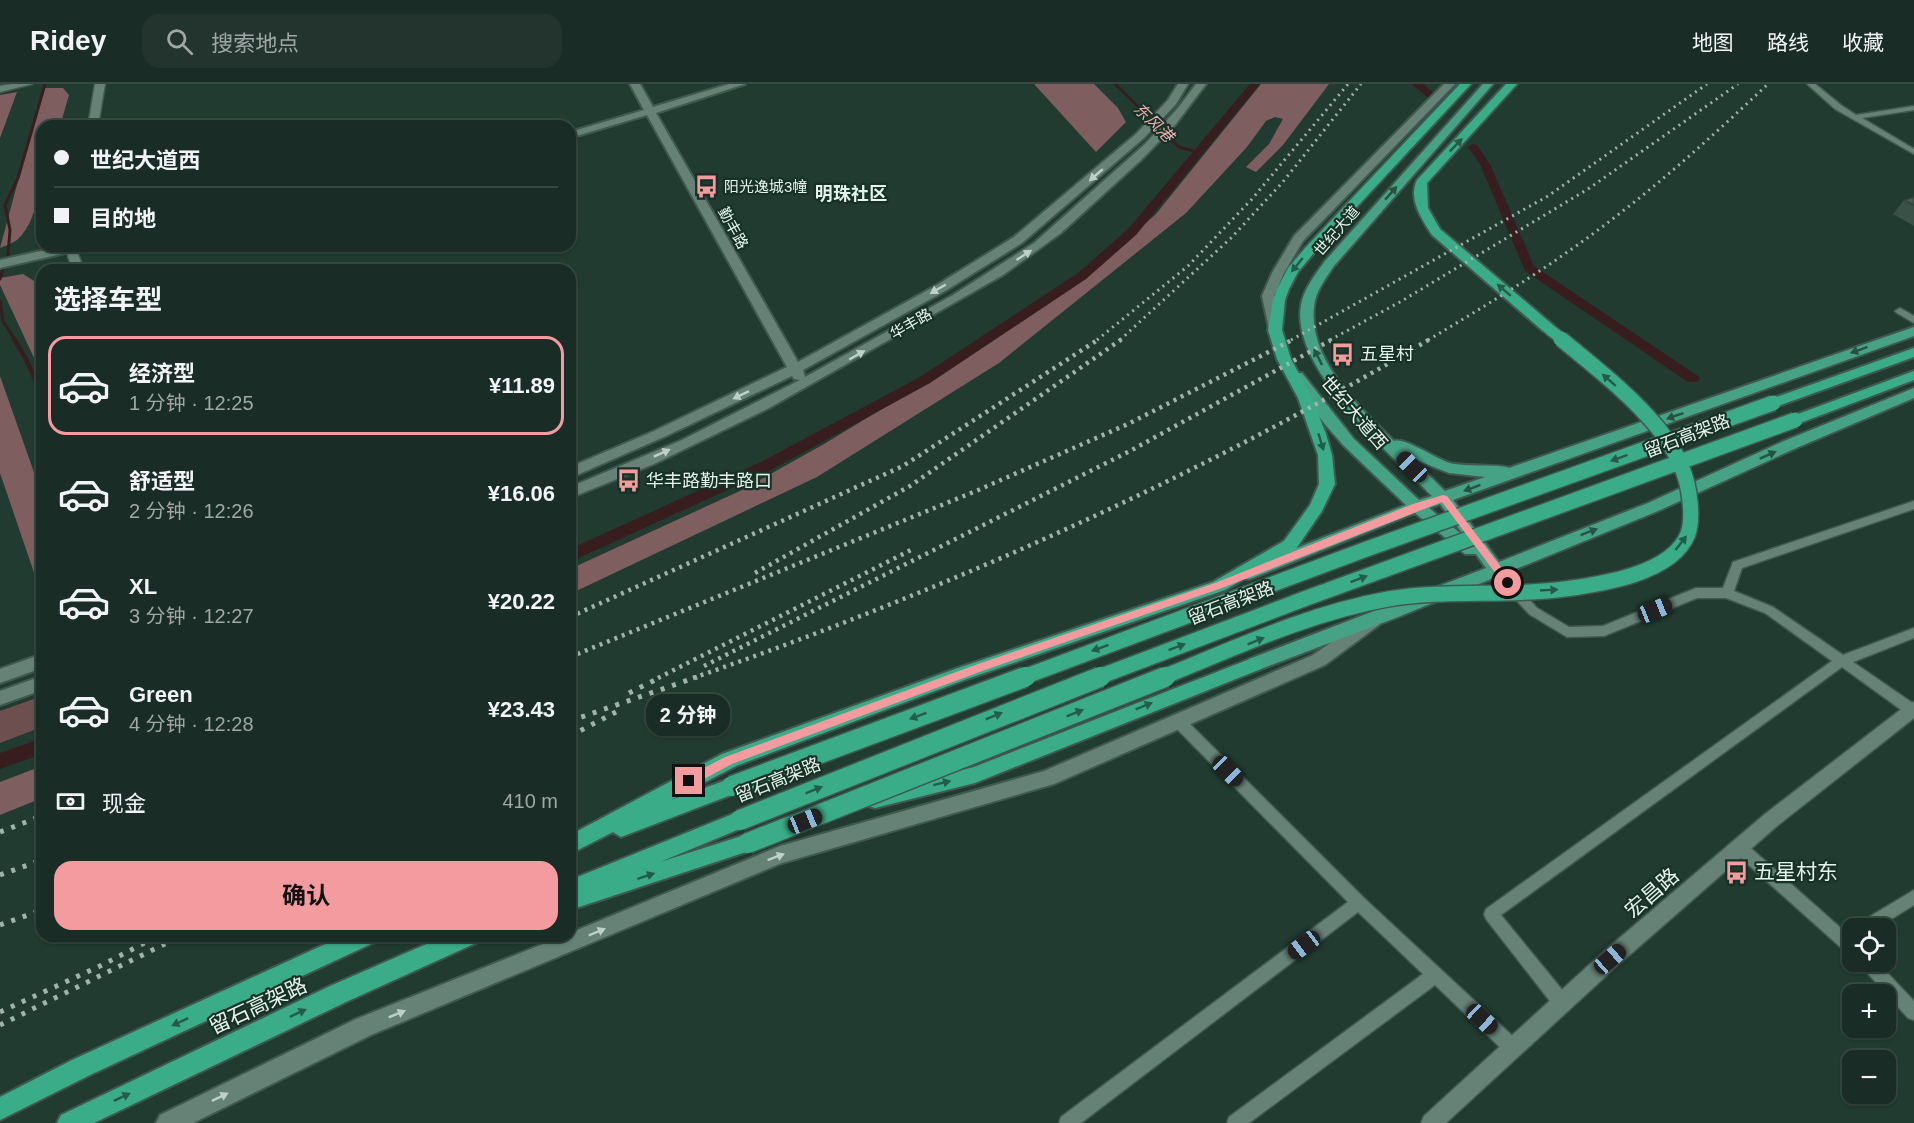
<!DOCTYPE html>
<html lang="zh">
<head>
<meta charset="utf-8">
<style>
	:root { --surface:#192c25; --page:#22342d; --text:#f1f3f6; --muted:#9fa7a7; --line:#374842; --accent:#f49b9f }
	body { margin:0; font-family:Helvetica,"Noto Sans SC",sans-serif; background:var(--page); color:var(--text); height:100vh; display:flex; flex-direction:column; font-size:22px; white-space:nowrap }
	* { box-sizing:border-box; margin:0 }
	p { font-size:20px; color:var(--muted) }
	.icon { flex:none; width:33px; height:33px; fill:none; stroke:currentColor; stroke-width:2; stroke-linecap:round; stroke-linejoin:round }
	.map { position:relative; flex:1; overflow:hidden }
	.sheet { position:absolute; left:36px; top:180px; width:540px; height:678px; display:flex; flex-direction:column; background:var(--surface); border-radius:18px; box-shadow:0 2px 4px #0004,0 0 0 2px var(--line) }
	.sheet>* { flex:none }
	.banner { position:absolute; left:36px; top:36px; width:540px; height:132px; border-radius:18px; box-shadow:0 2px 4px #0004,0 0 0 2px var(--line); display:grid; align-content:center; height:132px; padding:0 18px; background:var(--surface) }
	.tools { position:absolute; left:1842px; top:834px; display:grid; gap:12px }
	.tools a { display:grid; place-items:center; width:54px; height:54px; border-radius:12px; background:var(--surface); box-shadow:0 2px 4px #0004,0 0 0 2px var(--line); font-size:30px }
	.end { position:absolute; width:27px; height:27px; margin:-14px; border:8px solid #f49b9f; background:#111; box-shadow:0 0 0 3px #111 }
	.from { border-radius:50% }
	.bubble { position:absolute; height:42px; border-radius:18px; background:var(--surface); box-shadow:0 2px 4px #0004,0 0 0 2px var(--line); font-size:20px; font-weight:700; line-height:42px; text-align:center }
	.car { position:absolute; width:18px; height:36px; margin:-18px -9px; border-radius:8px; box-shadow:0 0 4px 2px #0007; background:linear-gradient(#222 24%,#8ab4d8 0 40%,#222 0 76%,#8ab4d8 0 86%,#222 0) }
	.banner b { display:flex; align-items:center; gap:21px; height:57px; font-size:22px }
	.banner b+b { border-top:2px solid var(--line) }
	.banner i { width:15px; height:15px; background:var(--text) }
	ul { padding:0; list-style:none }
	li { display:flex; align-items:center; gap:18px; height:99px; margin:0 12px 9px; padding:0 6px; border:3px solid transparent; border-radius:18px }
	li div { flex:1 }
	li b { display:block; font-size:22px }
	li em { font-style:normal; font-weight:700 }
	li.active { border-color:var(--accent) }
	li>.icon { width:54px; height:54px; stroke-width:1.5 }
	h2 { padding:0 18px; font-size:27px; line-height:72px }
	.pay { display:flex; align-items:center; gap:15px; height:66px; padding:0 18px; font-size:22px }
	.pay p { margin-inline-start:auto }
	.action { display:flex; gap:12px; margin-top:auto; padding:12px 18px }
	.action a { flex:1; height:69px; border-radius:18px; background:var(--accent); color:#111; font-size:24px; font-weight:700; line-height:69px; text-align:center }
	header { display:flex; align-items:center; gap:36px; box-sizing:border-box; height:84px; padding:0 30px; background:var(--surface); border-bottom:2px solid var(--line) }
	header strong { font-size:28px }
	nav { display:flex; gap:33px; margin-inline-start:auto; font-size:21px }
	.search { width:420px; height:54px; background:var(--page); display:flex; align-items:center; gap:15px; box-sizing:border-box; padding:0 21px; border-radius:18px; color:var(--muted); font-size:22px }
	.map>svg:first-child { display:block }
	.green { fill:#6d4f50 }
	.forest { fill:#7f5e5f }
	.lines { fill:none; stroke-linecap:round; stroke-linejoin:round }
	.stream-far1 { stroke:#381d1f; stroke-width:3 }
	.stream { stroke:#381d1f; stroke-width:4.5 }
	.canal { fill:#381d1f; fill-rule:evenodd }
	.minor-casing { stroke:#405850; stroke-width:3 }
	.tertiary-casing { stroke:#405850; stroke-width:3 }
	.secondary-casing { stroke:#405850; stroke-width:4 }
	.primary-casing { stroke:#405850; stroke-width:4 }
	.trunk-casing { stroke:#405850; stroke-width:4 }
	.minor { fill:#668276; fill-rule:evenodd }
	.tertiary { fill:#668276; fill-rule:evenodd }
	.secondary { fill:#668276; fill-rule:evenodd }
	.primary { fill:#46a284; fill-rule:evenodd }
	.trunk { fill:#3bac88; fill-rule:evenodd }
	.rail-far2 { stroke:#a0b3ab; stroke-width:3; stroke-dasharray:2 4.5; stroke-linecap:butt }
	.rail-far1 { stroke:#a0b3ab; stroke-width:4.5; stroke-dasharray:3 5; stroke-linecap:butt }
	.rail { stroke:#a0b3ab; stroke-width:5; stroke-dasharray:4 8; stroke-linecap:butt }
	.trunk-bridge-far2-casing { stroke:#405850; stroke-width:14; stroke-linecap:butt }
	.trunk-bridge-far1-casing { stroke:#405850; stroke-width:18; stroke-linecap:butt }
	.trunk-bridge-casing { stroke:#405850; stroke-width:23; stroke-linecap:butt }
	.trunk-bridge-far2 { stroke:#3bac88; stroke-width:11 }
	.trunk-bridge-far1 { stroke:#3bac88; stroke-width:15 }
	.trunk-bridge { stroke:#3bac88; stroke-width:20 }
	.wall { fill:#3a5147 }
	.building { fill:#435e53; stroke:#2f423a; stroke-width:1.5 }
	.oneway { fill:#245c49 }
	.oneway2 { fill:#bed1c9 }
	.oneway3 { fill:#255343 }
	.route { fill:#f49b9f }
	.labels { text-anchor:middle; stroke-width:4.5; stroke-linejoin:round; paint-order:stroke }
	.far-poi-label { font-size:15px; fill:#e4f3ec; stroke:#173127; text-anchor:start }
	.far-street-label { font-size:15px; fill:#e4f3ec; stroke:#173127 }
	.far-water-label { font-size:16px; font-style:italic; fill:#edafb1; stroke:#173127 }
	.far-quarter-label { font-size:18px; font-weight:bold; fill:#e4f3ec; stroke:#173127 }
	.poi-label { font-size:18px; fill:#e4f3ec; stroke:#173127; text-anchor:start }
	.street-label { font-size:18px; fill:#e4f3ec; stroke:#173127 }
	.near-poi-label { font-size:21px; fill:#e4f3ec; stroke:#173127; text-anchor:start }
	.near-street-label { font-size:21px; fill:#e4f3ec; stroke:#173127 }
</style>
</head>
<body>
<header>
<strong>Ridey</strong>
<div class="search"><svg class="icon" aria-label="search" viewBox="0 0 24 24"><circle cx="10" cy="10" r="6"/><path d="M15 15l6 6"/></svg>搜索地点</div>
<nav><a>地图</a><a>路线</a><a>收藏</a></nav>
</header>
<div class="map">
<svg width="1914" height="1039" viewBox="0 0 1914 1039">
	<rect width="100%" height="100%" fill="#213b31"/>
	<polygon class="green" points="42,612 42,643 0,659 0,627"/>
	<g class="forest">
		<polygon points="1034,0 1094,0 1118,24 1126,38 1096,68"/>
		<polygon points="1261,0 1329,0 1283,61 1256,88 1246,83 1269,60 1283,35 1275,33 1266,37 1247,63 1186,129 999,279 817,393 570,510 570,485 742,406 824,360 928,297 1028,231 1113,168 1156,130"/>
		<path d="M 43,4 L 63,4 L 69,11 L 60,42 L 42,42 C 42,75 44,132 17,156 C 13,159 5,162 0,164 Z"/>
		<polygon points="17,8 0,54 0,11"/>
		<polygon points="23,190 42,202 42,291 0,201 0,194"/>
		<polygon points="0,292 42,411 42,512 0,389"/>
		<polygon points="42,682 42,714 0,731 0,698"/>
	</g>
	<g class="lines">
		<g class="stream-far1">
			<polyline points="1115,0 1179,63 1196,68"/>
			<polyline points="0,195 8,171 10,146 5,121 18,94 45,0"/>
			<polyline points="0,217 3,237 15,256"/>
		</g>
		<polyline class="stream" points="14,255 26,275 42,311"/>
		<g class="canal">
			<polygon points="1250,0 1260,0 1136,151 1086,195 930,299 771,386 570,478 570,465 761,378 920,293 1078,189 1128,145"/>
			<polygon points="1412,0 1423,0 1437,12 1428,14"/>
			<polygon points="1473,60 1477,61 1490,80 1534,182 1698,292 1700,295 1698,298 1688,298 1525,187 1480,80 1468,63"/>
			<polygon points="42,654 42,670 0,685 0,669"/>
		</g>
		<defs>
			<g id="minor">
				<polygon points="1807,0 1815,0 1841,21 1856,31 1914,22 1914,26 1862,34 1914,65 1914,70 1835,25"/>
				<polygon points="1900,224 1914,232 1914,239 1897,229 1895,227"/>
				<polygon points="1914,417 1914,425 1742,484 1734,507 1773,523 1843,571 1914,544 1914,554 1853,578 1914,620 1914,631 1907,630 1842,583 1501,831 1568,913 1570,919 1568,925 1562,927 1556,925 1486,835 1484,830 1486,825 1832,577 1765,529 1726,514 1697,514 1604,552 1567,553 1529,530 1491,488 1489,485 1491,482 1499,482 1537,524 1569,543 1603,542 1696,504 1723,504 1733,478"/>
				<polygon points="1179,632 1184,634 1364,814 1519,958 1521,964 1519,970 1513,972 1507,970 1435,901 1249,1039 1227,1039 1229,1033 1423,890 1358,828 1081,1039 1059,1039 1061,1033 1348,818 1174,642 1172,638 1174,634"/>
				<polygon points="1739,756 1744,758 1852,854 1852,871 1847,869 1734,768 1732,763 1734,758"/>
				<polygon points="1914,806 1914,821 1877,844 1857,844 1859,839"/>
				<polygon points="1859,878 1877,878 1914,917 1914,936 1908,934 1862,883"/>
			</g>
			<g id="tertiary">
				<polygon points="12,0 32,0 0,8 0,2"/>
				<polygon points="95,0 105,0 98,42 88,42"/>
				<polygon points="65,162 75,162 84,186 72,186"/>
				<polygon points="1914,618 1914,634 1777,742 1617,882 1446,1039 1421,1039 1424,1032 1603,868 1765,730 1908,620"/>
			</g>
			<g id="secondary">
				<polygon points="630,0 640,0 653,23 729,0 745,0 656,29 798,278 937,201 1014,153 1136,50 1168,16 1178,0 1188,0 1176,20 1144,54 1022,159 945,207 803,286 805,293 953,211 1034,159 1145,60 1178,24 1196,0 1206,0 1175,41 1141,76 1061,149 1003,191 769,324 654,380 570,414 570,403 682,356 800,296 794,295 792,292 664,353 570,394 570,383 654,347 787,283 647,31 570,54 570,48 644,26"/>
				<polygon points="1444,0 1455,0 1303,157 1284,189 1274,212 1282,246 1280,249 1270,249 1262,212 1272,189 1294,152"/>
				<polygon points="63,162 85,162 83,165 0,184 0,176"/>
				<polygon points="1373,529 1379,531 1381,536 1379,541 1325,581 1054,700 782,779 371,951 193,1039 156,1039 160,1031 356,935 563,852 570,852 570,849 780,762 1044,687 1313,571"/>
				<polygon points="42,570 42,584 0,599 0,585"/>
				<polygon points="42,592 42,606 0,621 0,607"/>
			</g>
			<path id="primary" d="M 1483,0 L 1493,0 L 1334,182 C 1326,194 1315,208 1314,223 C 1308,276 1360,324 1394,357 C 1405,353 1436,375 1450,379 C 1464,383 1503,380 1509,384 L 1914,243 L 1914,252 L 1453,416 L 1499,478 L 1648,419 L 1784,357 L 1914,304 L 1914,314 L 1794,365 L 1658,427 L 1398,533 L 1261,585 L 1255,587 L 1249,585 L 1246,580 L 1249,575 L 1486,484 L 1476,470 L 1465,470 L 1415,429 L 1250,495 L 1238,495 L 1236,491 L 1238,487 L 1406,421 L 1344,362 L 1323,338 L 1292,295 L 1290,292 L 1292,289 L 1302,289 L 1354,355 L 1419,416 L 1432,412 C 1391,370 1290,285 1301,221 C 1304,205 1315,191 1325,177 ZM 1411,374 L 1449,389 L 1485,393 L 1445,407 ZM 1440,420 L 1465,453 L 1429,424 Z"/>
			<g id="trunk">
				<polygon points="1460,0 1471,0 1314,169 1298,188 1289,205 1285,216 1282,246 1291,275 1312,314 1326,350 1332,371 1335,400 1322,427 1296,465 1225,506 967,595 736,682 671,716 732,694 739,696 741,702 739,708 621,753 613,748 570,770 570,751 722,670 955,585 1213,498 1284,457 1310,421 1319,400 1318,371 1298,314 1277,275 1268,246 1273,216 1277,205 1288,184 1306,163"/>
				<path d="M 1506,0 L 1517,0 L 1427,99 L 1428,124 L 1440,145 L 1553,241 L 1555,244 L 1553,247 L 1543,247 L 1432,151 C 1421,134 1408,115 1417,96 Z"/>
				<polygon points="1914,264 1914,273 1778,322 1768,322 1766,319 1768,316"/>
				<polygon points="1914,287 1914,296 1800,339 1790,339 1788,336 1790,333"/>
				<polygon points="1255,573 1261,575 1264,580 1261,585 975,699 875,724 868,722 866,716 868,710 875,708 974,683"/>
				<polygon points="740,727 747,730 750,736 747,742 660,778 748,750 755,753 758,759 755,765 570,826 570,796"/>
				<polygon points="343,852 376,852 373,859 88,992 0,1036 0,1013 72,976"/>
				<polygon points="445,852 479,852 476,859 346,918 94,1039 57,1039 61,1031 330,902"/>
			</g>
		</defs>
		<use href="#minor" class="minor-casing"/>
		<use href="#tertiary" class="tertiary-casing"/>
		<use href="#secondary" class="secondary-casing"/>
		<use href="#primary" class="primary-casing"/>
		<use href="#trunk" class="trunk-casing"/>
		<use href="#minor" class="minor"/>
		<use href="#tertiary" class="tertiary"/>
		<use href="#secondary" class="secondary"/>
		<use href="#primary" class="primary"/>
		<use href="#trunk" class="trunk"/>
		<g class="rail-far2">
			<polyline points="1097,256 1188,182 1252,115 1348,0"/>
			<polyline points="1120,256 1231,154 1282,99 1361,0"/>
			<polyline points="1291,256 1548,112 1707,0"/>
			<polyline points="1330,256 1400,218 1588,105 1738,0"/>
			<path d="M 1428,256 C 1494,217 1559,177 1619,130 C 1671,90 1720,45 1768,0"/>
		</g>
		<g class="rail-far1">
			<polyline points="755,489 910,402 1122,255"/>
			<polyline points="570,533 903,382 1099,255"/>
			<polyline points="570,573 976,407 1128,340 1294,255"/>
			<polyline points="704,582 1130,367 1333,255"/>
			<polyline points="658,594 915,464"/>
			<path d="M 693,594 C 949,505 1197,394 1430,255"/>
		</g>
		<g class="rail">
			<polyline points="629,609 661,593"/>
			<polyline points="570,637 697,593"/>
			<polyline points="570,652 616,628"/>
			<polyline points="0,748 42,732"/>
			<polyline points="0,791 42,776"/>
			<polyline points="0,841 42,826"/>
			<polyline points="0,928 100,882 158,852"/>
			<polyline points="0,941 181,852"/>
		</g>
		<defs>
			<polyline id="trunk-bridge-far2" points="1548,244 1563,256"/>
			<g id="trunk-bridge-far1">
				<polyline points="1021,594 1364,466 1773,319"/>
				<polyline points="1096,594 1304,515 1795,336"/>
				<path d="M 1161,594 C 1235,564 1309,529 1388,515 C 1446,505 1506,513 1565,505 C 1602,500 1672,490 1688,450 C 1691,441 1691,427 1690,418 C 1688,391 1675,365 1658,344 C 1630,310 1595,283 1561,255"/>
			</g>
			<g id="trunk-bridge">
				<polyline points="732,702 1025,593"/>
				<polyline points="740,736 1100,593"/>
				<polyline points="748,759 1165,593"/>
			</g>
		</defs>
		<use href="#trunk-bridge-far2" class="trunk-bridge-far2-casing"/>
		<use href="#trunk-bridge-far1" class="trunk-bridge-far1-casing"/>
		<use href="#trunk-bridge" class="trunk-bridge-casing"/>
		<use href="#trunk-bridge-far2" class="trunk-bridge-far2"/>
		<use href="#trunk-bridge-far1" class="trunk-bridge-far1"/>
		<use href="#trunk-bridge" class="trunk-bridge"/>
	</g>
	<polygon class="wall" points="1914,113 1914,142 1893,130 1904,116"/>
	<polygon class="building" points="1914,113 1914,121 1904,116"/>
	<defs><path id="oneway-solid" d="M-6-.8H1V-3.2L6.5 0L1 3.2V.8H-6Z" transform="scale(1.5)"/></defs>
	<g class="oneway">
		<use href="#oneway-solid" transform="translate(1456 61) rotate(-46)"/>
		<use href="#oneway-solid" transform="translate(1297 181) rotate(129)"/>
		<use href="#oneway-solid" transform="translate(1504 206) rotate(-139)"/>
		<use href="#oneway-solid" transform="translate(1609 296) rotate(-139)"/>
		<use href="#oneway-solid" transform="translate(1321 358) rotate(73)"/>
		<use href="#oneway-solid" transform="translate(1619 374) rotate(160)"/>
		<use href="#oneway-solid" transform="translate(1681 459) rotate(-52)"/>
		<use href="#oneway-solid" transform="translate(1359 495) rotate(-21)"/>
		<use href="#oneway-solid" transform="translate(1549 506) rotate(-3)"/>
		<use href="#oneway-solid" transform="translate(1256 557) rotate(-22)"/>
		<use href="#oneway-solid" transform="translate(1177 563) rotate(-21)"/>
		<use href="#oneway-solid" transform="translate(1100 564) rotate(160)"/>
		<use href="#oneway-solid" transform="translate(1144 622) rotate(-22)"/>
		<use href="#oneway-solid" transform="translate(1075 629) rotate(-22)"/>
		<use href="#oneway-solid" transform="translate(918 632) rotate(160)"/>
		<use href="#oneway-solid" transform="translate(994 632) rotate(-22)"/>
		<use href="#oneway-solid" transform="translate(942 699) rotate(-14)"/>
		<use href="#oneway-solid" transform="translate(814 706) rotate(-22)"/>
		<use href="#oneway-solid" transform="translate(646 792) rotate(-18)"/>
		<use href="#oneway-solid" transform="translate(298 929) rotate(-25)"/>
		<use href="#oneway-solid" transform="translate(180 938) rotate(155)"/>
		<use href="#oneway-solid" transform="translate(122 1013) rotate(-25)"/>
	</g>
	<g class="oneway2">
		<use href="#oneway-solid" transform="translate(1096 91) rotate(139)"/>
		<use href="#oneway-solid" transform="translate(1024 171) rotate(-33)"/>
		<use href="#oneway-solid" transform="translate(938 205) rotate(150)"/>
		<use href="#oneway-solid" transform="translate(857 271) rotate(-30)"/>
		<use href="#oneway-solid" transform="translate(741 311) rotate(154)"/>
		<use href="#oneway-solid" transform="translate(662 369) rotate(-24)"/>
		<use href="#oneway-solid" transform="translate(776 773) rotate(-21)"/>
		<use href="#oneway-solid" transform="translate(597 848) rotate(-23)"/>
		<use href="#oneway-solid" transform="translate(397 930) rotate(-22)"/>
		<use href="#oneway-solid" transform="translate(220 1013) rotate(-26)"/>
	</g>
	<g class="oneway3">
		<use href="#oneway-solid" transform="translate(1391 109) rotate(-49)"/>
		<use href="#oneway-solid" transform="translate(1859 266) rotate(160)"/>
		<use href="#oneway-solid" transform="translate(1318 273) rotate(-117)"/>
		<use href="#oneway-solid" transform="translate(1675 332) rotate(161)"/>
		<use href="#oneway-solid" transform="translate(1768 371) rotate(-24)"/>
		<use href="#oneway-solid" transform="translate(1472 404) rotate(160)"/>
		<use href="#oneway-solid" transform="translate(1589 448) rotate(-21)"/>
	</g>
	<polygon class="route" points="1443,411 1447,412 1511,496 1511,502 1505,502 1442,418 1222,504 985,586 732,680 693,701 689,702 683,697 685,694 725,673 978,580 1215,499 1413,420"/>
	<defs>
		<symbol id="bus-bare" viewBox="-9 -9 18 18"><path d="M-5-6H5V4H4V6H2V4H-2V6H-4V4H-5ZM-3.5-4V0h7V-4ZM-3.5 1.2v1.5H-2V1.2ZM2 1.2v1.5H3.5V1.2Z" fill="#f49b9f" stroke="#173127" stroke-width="2.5" paint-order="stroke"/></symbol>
	</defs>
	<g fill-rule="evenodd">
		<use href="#bus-bare" x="690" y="86" width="33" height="33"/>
		<use href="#bus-bare" x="1326" y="254" width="33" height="33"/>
		<use href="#bus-bare" x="612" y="380" width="33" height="33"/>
		<use href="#bus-bare" x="1720" y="772" width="33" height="33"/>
	</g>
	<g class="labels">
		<g class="far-poi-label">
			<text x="724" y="108">阳光逸城3幢</text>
		</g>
		<g class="far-street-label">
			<text transform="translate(733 144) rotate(61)" y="5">勤丰路</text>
			<text transform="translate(1337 147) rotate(-49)" y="5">世纪大道</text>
			<text transform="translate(911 240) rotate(-30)" y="5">华丰路</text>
		</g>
		<g class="far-water-label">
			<text transform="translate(1154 38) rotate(44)" y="6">东风港</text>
		</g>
		<g class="far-quarter-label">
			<text x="851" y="116">明珠社区</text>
		</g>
		<g class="poi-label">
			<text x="1360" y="276">五星村</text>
			<text x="646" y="403">华丰路勤丰路口</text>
		</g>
		<g class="street-label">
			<text transform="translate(1354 329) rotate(49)" y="6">世纪大道西</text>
			<text transform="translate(1687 352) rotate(-21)" y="6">留石高架路</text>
			<text transform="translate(1231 519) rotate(-21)" y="6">留石高架路</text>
			<text transform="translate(778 696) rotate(-22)" y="6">留石高架路</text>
		</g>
		<g class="near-poi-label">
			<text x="1754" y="795">五星村东</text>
		</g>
		<g class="near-street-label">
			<text transform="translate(1652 809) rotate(-41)" y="7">宏昌路</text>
			<text transform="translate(258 922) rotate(-25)" y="7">留石高架路</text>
		</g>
	</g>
</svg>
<div class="tools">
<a><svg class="icon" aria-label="locate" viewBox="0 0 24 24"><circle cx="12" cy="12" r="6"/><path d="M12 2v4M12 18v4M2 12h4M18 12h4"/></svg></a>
<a>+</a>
<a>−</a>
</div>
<i class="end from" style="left:1508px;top:499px"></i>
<i class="end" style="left:689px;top:697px"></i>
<div class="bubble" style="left:646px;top:610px;width:84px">2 分钟</div>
<i class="car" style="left:1412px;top:383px;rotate:315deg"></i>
<i class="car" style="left:1655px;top:526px;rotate:68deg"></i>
<i class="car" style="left:1228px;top:687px;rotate:135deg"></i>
<i class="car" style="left:805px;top:737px;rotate:68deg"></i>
<i class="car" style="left:1304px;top:861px;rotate:233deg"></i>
<i class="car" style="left:1610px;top:875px;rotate:49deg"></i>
<i class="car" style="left:1482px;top:935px;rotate:133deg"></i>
<div class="banner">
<b><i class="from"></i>世纪大道西</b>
<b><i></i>目的地</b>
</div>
<section class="sheet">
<h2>选择车型</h2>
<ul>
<li class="active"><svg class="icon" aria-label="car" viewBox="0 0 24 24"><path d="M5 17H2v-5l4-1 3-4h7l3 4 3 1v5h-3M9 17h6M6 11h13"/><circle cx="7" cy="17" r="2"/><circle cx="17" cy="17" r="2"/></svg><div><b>经济型</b><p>1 分钟 · 12:25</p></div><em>¥11.89</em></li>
<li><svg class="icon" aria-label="car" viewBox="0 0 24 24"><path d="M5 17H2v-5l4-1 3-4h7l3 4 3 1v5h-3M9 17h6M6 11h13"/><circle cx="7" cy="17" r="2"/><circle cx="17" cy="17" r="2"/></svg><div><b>舒适型</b><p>2 分钟 · 12:26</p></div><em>¥16.06</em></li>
<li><svg class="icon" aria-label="car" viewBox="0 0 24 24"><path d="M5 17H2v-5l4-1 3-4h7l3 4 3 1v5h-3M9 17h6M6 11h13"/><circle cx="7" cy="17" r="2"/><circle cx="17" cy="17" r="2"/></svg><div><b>XL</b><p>3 分钟 · 12:27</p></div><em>¥20.22</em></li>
<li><svg class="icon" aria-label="car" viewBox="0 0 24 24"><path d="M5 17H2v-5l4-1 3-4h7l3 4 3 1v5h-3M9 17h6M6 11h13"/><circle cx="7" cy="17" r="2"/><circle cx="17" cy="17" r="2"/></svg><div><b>Green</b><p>4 分钟 · 12:28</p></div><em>¥23.43</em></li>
</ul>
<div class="pay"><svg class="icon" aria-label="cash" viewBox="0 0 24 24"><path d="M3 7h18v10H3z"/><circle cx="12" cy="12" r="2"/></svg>现金<p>410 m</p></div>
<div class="action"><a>确认</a></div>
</section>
</div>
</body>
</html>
